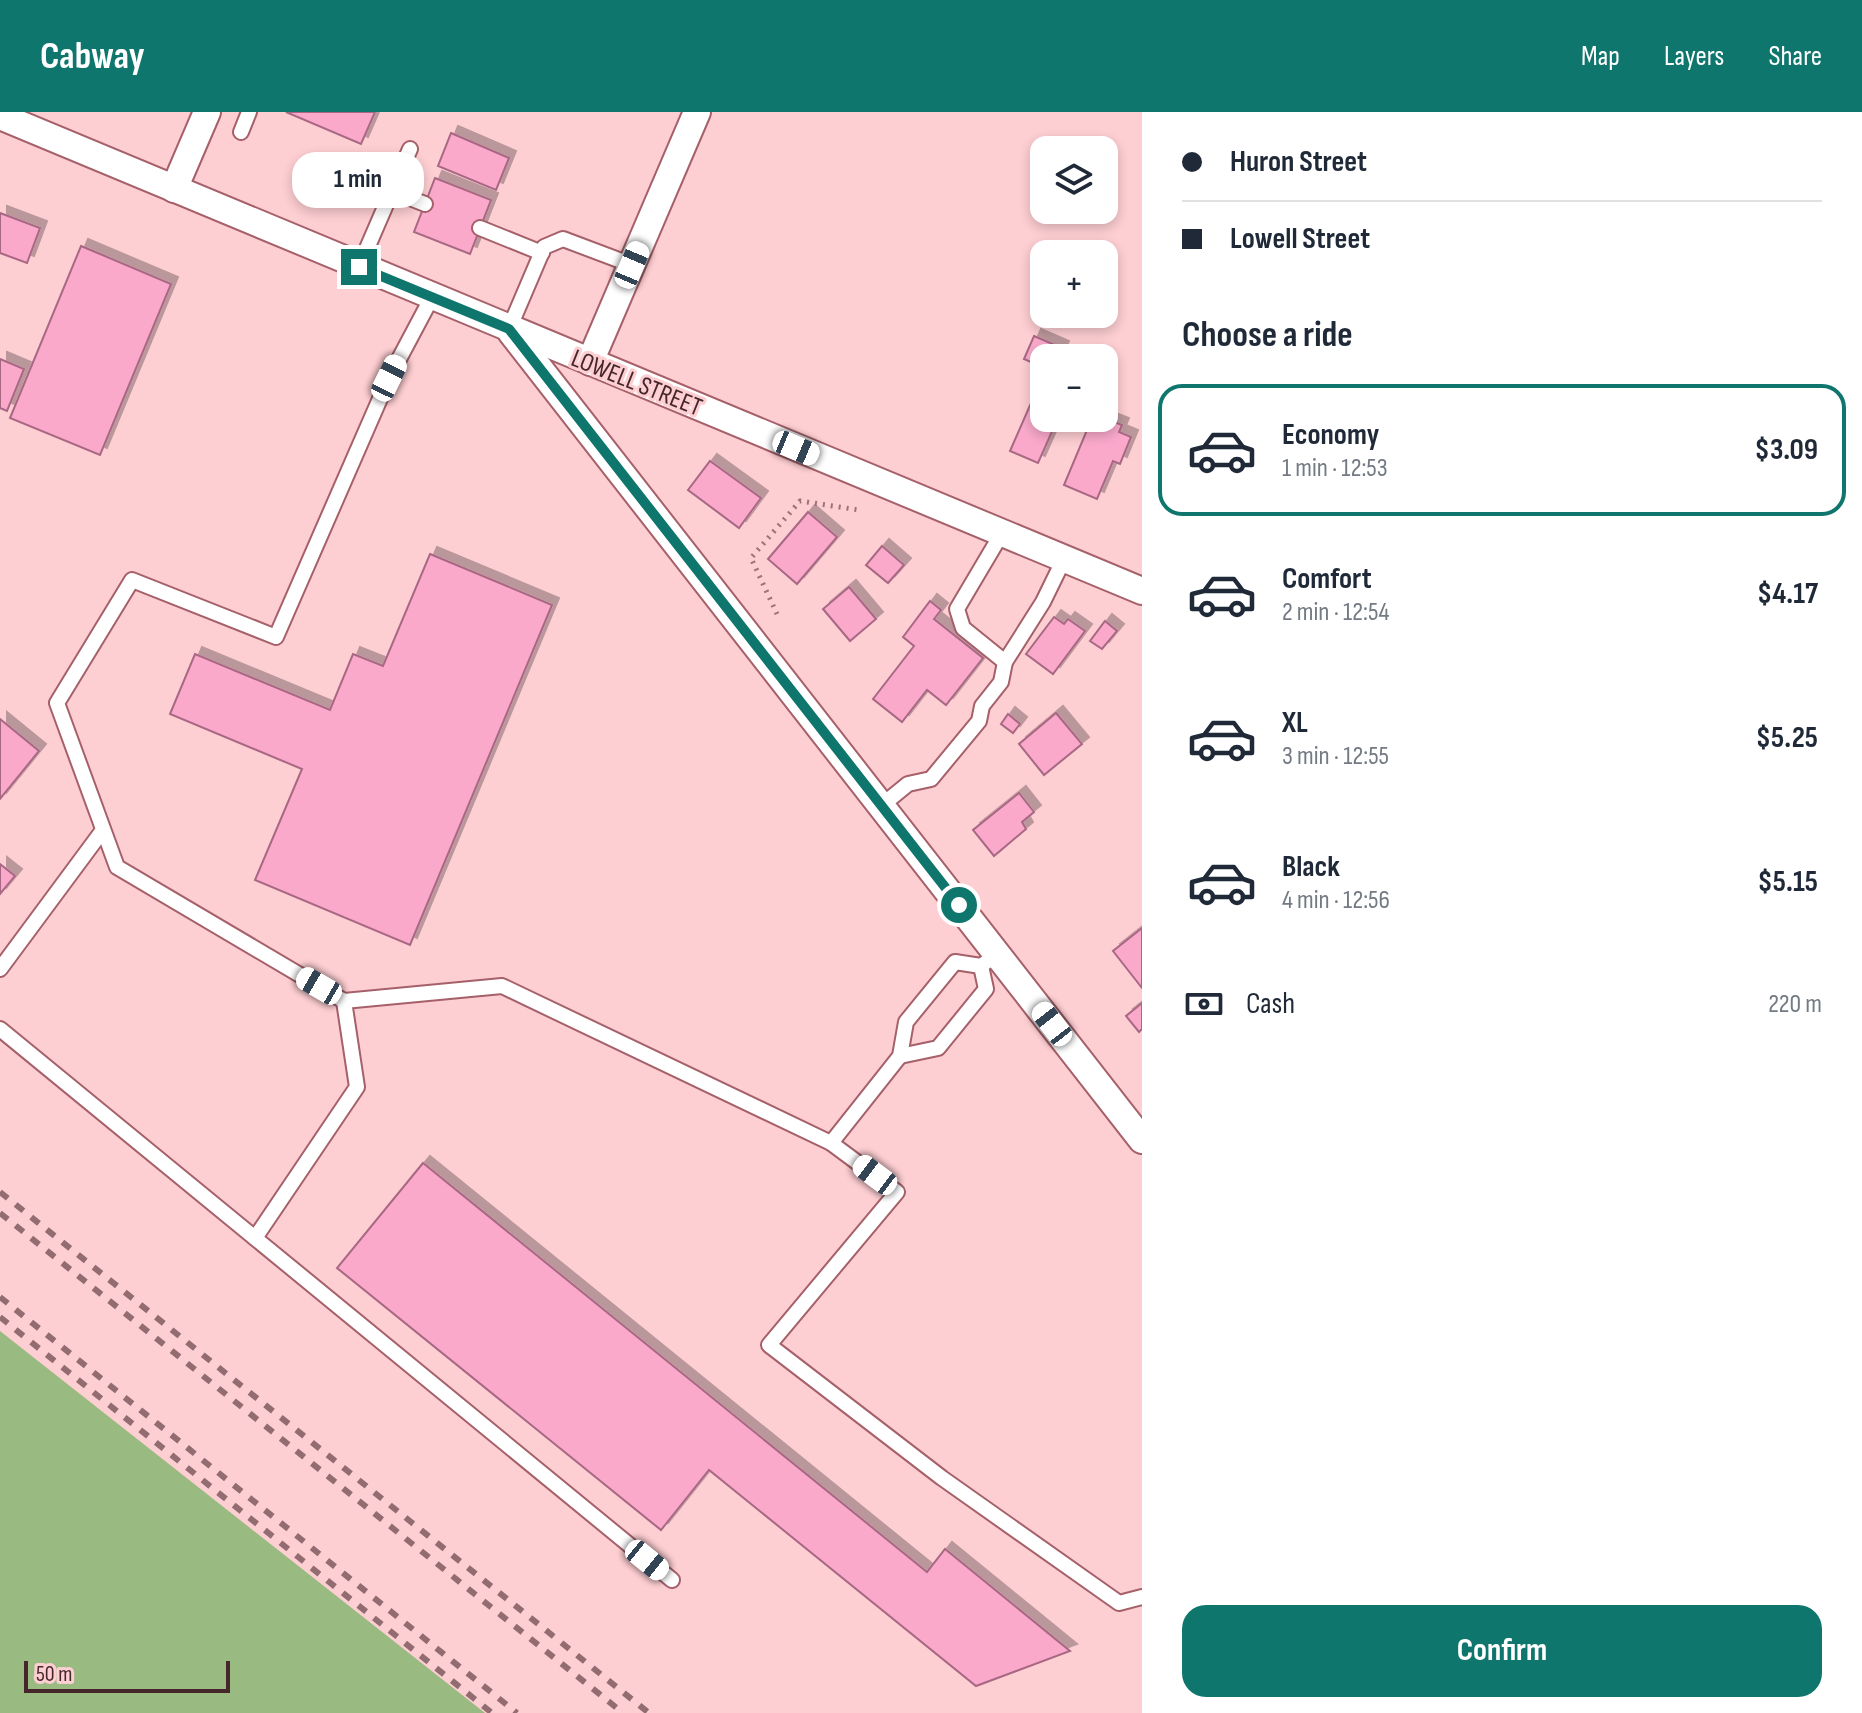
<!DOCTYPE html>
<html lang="en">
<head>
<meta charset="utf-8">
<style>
	:root { --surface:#fff; --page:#f6f6f7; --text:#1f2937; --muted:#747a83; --line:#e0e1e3; --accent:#0f766e }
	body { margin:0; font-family:"Sofia Sans Condensed",sans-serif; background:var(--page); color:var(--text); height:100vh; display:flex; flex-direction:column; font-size:30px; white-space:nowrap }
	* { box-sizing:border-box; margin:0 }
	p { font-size:26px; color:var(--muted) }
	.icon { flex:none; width:44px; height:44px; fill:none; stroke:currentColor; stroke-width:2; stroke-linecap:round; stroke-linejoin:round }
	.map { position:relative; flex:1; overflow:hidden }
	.drawer { display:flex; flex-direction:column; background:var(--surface); width:720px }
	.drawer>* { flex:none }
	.top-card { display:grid; align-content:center; height:176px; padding:0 40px; background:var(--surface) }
	.controls { position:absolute; left:1030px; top:24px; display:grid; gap:16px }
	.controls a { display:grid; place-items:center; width:88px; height:88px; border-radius:16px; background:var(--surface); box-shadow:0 4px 12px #0003; font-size:40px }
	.scale { position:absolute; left:24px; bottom:20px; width:206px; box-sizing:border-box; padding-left:8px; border:4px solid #45272b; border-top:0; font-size:22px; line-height:28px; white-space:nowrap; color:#45272b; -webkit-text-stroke:6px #fdced2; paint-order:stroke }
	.end { position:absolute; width:36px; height:36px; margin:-18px; border:10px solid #0f766e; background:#fff; box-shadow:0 0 0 4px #fff }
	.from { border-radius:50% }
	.bubble { position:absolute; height:56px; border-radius:24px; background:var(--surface); box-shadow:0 4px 12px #0003; font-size:26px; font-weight:700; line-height:56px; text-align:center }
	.car { position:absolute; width:24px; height:48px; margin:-24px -12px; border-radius:10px; box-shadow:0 0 6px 2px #0007; background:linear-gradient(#fff 24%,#345 0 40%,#fff 0 76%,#345 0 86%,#fff 0) }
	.top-card b { display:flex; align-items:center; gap:28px; height:76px; font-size:30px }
	.top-card b+b { border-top:2px solid var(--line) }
	.top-card i { width:20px; height:20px; background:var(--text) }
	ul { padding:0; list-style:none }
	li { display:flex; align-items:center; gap:24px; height:132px; margin:0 16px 12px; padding:0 24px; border:4px solid transparent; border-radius:24px }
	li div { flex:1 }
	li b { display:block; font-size:30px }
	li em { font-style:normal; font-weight:700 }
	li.selected { border-color:var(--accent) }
	li>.icon { width:72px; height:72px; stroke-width:1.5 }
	h2 { padding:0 40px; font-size:36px; line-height:96px }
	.pay { display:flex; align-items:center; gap:20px; height:88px; padding:0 40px; font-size:30px }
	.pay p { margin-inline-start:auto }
	.action { display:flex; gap:16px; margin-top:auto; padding:16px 40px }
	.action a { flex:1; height:92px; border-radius:24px; background:var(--accent); color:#fff; font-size:32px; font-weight:700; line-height:92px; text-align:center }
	header { display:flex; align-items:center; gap:48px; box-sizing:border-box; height:112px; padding:0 40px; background:var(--accent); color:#fff }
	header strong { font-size:38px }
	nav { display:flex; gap:44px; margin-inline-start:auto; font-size:28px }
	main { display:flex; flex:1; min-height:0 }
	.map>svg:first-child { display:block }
	.green { fill:#99ba81 }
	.building { fill:#faa9cb; stroke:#a86883; stroke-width:2; filter:url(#shadow) }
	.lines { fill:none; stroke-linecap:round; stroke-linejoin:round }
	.lane-casing { stroke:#a56069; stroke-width:18 }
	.street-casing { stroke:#a56069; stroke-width:30 }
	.path { stroke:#9a7478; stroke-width:5; stroke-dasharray:2 6; stroke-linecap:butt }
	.lane { stroke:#fff; stroke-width:14 }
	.street { stroke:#fff; stroke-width:26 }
	.rail { stroke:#926c70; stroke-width:6; stroke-dasharray:10 10; stroke-linecap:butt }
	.route { stroke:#0f766e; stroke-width:10 }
	.labels { text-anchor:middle; stroke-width:6; stroke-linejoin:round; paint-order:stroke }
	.street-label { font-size:26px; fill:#45272b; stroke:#fdced2 }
</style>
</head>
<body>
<header>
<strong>Cabway</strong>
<nav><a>Map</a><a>Layers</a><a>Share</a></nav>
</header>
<main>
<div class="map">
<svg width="1142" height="1601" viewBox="0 0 1142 1601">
	<defs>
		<filter id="shadow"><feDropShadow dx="7" dy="-7" stdDeviation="0" flood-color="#0004"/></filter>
	</defs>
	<rect width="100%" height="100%" fill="#fdced2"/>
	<polygon class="green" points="0,1219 485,1601 0,1601"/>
	<g class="building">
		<polygon points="286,0 375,0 361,32"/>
		<polygon points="451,21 509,46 496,78 438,54"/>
		<polygon points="435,66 491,88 470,142 414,120"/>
		<polygon points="0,101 40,116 27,151 0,141"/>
		<polygon points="81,134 171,172 100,343 10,306"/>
		<polygon points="1034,224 1062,236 1057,246 1044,246 1044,256 1024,247"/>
		<polygon points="0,247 24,257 7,299 0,296"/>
		<polygon points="1031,291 1044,297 1044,306 1058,306 1038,351 1010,339"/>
		<polygon points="1092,306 1104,306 1122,313 1119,320 1131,325 1120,352 1113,349 1097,387 1064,373"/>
		<polygon points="710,349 761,386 739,416 688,378"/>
		<polygon points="808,400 837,425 797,472 768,447"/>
		<polygon points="882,434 904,453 888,471 866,453"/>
		<polygon points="430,442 552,493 410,833 255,768 302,657 170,602 195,542 330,598 353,542 383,554"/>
		<polygon points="849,475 876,507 850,529 823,497"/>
		<polygon points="930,489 941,498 934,507 983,546 946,593 927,578 902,610 873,587 914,534 903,525"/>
		<polygon points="1054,505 1064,512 1068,507 1085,519 1053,562 1026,542"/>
		<polygon points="1105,509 1117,519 1102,537 1090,529"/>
		<polygon points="1056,601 1082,632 1044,663 1019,632"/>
		<polygon points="1008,602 1020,612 1013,621 1001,612"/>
		<polygon points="0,607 39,639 0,687"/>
		<polygon points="1019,681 1034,700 1022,710 1026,717 994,744 973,718"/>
		<polygon points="0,752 15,764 0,782"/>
		<polygon points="1142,816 1142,876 1113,839"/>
		<polygon points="1142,891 1142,917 1139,920 1126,904"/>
		<polygon points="423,1051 927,1460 945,1437 1070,1539 976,1574 709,1358 661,1418 337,1156"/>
	</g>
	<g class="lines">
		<defs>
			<g id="lane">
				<polyline points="241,20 249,0"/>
				<polyline points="392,79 425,92"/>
				<polyline points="480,116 542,141"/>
				<polyline points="359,155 410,37"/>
				<polyline points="432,185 389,266 276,525 132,468 57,591 117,755 344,889 502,874 831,1031"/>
				<polyline points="509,217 544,135 563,127 632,153"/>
				<polyline points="1002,421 957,497 963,516 1005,550"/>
				<polyline points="881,694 908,672 931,667 979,609 982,594 1001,570 1005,550 1043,490 1064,447"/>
				<polyline points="997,842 981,854 955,850 906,910 900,944 831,1031 897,1080 769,1233 942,1366 1119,1491 1142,1485"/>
				<polyline points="0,857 103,718"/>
				<polyline points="0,917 672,1468"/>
				<polyline points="900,944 938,936 986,877 981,854"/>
				<polyline points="255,1126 357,975 344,889"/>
			</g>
			<g id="street">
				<polyline points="0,4 1142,479"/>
				<polyline points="174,77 207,0"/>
				<polyline points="511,220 1142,1028"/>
				<polyline points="590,250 697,0"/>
			</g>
		</defs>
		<use href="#lane" class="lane-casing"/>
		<use href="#street" class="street-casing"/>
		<polyline class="path" points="777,502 751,446 800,389 859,398"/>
		<use href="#lane" class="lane"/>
		<use href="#street" class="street"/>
		<g class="rail">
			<polyline points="0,1080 649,1601"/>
			<polyline points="0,1101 623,1601"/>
			<polyline points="0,1185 517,1601"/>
			<polyline points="0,1205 492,1601"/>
		</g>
	</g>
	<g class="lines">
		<polyline class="route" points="359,155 509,217 959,793"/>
	</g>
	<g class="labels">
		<g class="street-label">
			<text transform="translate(637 270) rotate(22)" y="9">LOWELL STREET</text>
		</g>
	</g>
</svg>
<div class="controls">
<a><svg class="icon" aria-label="layers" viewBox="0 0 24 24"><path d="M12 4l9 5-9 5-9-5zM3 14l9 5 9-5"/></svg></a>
<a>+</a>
<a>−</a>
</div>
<div class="scale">50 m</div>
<i class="end from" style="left:959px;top:793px"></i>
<i class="end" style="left:359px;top:155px"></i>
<div class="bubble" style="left:292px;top:40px;width:132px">1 min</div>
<i class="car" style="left:632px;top:153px;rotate:23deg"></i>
<i class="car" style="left:389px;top:266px;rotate:26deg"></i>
<i class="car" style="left:796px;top:336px;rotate:113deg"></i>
<i class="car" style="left:319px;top:874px;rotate:300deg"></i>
<i class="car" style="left:1052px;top:912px;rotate:322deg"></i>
<i class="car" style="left:875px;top:1063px;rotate:307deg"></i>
<i class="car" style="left:647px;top:1448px;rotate:129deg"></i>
</div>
<section class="drawer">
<div class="top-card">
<b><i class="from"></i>Huron Street</b>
<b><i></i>Lowell Street</b>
</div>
<h2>Choose a ride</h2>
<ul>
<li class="selected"><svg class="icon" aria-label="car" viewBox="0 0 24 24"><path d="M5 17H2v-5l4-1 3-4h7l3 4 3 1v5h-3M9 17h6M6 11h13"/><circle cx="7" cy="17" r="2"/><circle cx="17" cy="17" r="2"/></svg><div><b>Economy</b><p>1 min · 12:53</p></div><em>$3.09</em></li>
<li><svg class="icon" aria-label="car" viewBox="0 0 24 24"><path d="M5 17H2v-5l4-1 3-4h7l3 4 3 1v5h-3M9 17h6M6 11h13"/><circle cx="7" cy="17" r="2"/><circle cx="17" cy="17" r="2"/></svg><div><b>Comfort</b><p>2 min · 12:54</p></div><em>$4.17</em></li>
<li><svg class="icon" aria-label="car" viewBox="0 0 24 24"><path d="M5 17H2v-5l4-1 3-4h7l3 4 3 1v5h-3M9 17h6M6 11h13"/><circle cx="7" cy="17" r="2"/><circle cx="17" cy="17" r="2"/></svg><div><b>XL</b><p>3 min · 12:55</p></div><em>$5.25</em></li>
<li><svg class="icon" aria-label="car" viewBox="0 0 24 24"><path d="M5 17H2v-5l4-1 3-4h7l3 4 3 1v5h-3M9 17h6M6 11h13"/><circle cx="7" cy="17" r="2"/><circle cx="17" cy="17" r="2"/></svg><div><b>Black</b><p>4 min · 12:56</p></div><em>$5.15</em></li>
</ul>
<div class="pay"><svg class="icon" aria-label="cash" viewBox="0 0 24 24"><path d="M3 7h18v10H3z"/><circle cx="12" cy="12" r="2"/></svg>Cash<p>220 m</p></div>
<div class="action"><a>Confirm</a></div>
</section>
</main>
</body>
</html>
